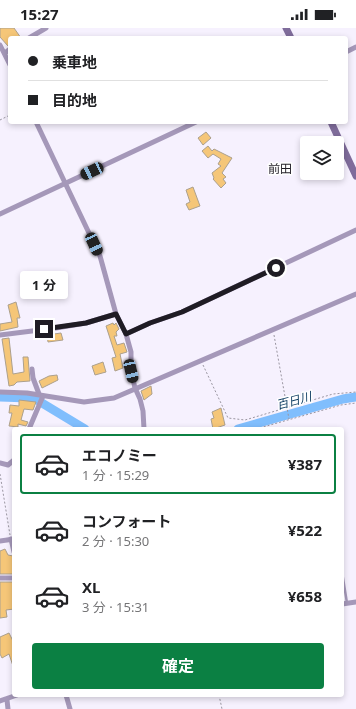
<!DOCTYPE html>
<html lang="ja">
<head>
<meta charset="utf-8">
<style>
	:root { --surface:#fff; --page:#f2f2f2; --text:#202124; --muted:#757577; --line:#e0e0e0; --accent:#0b8043 }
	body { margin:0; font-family:"Noto Sans","Noto Sans JP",sans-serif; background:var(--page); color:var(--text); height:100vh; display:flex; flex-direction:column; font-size:15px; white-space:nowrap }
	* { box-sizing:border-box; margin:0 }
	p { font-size:13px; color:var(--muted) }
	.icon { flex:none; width:22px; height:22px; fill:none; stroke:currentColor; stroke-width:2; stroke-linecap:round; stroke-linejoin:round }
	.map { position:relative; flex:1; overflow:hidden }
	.panel { position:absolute; left:12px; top:399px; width:332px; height:270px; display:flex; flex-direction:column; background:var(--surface); border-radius:4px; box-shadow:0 2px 6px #0003 }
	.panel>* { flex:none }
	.banner { position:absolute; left:8px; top:8px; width:340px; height:88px; border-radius:4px; box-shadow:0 2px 6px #0003; display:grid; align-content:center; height:88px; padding:0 20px; background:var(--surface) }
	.controls { position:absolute; left:300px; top:108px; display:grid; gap:8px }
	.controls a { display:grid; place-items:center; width:44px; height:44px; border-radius:4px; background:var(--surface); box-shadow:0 2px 6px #0003; font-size:20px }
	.end { position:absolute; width:18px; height:18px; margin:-9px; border:5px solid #1f1c24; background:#fff; box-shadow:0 0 0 2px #fff }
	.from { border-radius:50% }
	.bubble { position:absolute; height:28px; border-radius:4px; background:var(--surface); box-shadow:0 2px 6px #0003; font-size:13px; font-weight:700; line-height:28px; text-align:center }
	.car { position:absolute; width:12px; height:24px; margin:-12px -6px; border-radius:5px; box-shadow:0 0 3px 1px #0007; background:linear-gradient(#222 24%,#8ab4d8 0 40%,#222 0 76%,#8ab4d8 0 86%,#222 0) }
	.banner b { display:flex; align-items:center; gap:14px; height:38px; font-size:15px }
	.banner b+b { border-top:1px solid var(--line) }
	.banner i { width:10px; height:10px; background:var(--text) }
	ul { padding:7px 0 0; list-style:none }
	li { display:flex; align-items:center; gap:12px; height:60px; margin:0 8px 6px; padding:0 12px; border:2px solid transparent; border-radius:4px }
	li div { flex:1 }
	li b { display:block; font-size:15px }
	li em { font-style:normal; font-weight:700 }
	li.selected { border-color:var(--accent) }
	li>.icon { width:36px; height:36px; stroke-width:1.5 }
	.cta { display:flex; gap:8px; margin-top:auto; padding:8px 20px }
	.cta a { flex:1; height:46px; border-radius:4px; background:var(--accent); color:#fff; font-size:16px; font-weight:700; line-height:46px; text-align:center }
	.status { display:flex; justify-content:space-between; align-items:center; height:28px; padding:0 20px; background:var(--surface); direction:ltr }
	.status svg { height:11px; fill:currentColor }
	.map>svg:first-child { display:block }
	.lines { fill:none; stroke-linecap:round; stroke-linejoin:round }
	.river { stroke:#80befd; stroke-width:9 }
	.building { fill:#f5c678; stroke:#aca08d }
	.path { stroke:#9a96a1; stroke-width:1; stroke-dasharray:2 2; stroke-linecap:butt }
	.lane { stroke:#a598b9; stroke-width:2.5 }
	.street { stroke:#a598b9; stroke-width:5 }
	.secondary { stroke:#7f6c9b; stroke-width:7 }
	.route { stroke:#1f1c24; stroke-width:5 }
	.labels { text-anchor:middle; stroke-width:3; stroke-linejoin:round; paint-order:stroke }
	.neighbourhood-label { font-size:12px; fill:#1f1c24; stroke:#fff }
	.water-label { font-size:12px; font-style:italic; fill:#08375e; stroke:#fff }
</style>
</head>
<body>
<div class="status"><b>15:27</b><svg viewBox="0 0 49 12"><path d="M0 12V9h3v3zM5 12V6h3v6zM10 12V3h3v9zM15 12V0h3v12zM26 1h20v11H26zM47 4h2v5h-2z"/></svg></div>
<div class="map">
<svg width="356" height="681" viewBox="0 0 356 681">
	<rect width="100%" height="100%" fill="#f6f1fe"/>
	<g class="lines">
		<g class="river">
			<polyline points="0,369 29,370 37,372 85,401"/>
			<polyline points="238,401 343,371 356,369"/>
		</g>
	</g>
	<g class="building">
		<polygon points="0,0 14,0 21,10 10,10 10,17 8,18 0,9"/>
		<polygon points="206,104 211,110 203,117 198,110"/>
		<polygon points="208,118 212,123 214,121 232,130 222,145 226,149 223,151 226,155 221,160 213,151 214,150 212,145 221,138 218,136 221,131 213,126 208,130 202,123"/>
		<polygon points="193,159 200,178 189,182 186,176 190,174 186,162"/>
		<polygon points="16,274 20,290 17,290 18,299 0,303 0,296 12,294 8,277"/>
		<polygon points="113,295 114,297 116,295 119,301 116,304 117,308 114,308 117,317 124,315 127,324 120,326 123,340 115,343 112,330 116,329 106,298"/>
		<polygon points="61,305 63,312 48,314 47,307"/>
		<polygon points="9,310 13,346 24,344 23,329 28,329 30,353 17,354 14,357 9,358 2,311"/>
		<polygon points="103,334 106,344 95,347 92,338"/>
		<polygon points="57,347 58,352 42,360 39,353 49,348"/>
		<polygon points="151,358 152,366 144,372 141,363"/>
		<polygon points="19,372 36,374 33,382 24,381 21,392 28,394 26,398 18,396 18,399 9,398 12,385 9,385 10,377 19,378"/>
		<polygon points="221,380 225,397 213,401 211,391 214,390 212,384"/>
		<polygon points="5,521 8,527 13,528 14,546 0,546 0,523"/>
		<polygon points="0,554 13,554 14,558 14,581 6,582 7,589 0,590"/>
		<polygon points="9,605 14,615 13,638 9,626 2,630 0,626 0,609"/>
	</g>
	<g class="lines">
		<g class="path">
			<polyline points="0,92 10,87"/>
			<polyline points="274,307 289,391"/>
			<polyline points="203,337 228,390 245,392 333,366 356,364"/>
			<polyline points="256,401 341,377 356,375"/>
			<polyline points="0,446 10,507"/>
			<polyline points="219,667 222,681"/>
		</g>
		<polyline class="lane" points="342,544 347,575"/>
		<g class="street">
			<polyline points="29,10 46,0"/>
			<polyline points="0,17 10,37"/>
			<polyline points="346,24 356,19"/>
			<polyline points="5,25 10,21"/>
			<polyline points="36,94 100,228 116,286 126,306 131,324 131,343 135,360 140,371 143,383 144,401"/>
			<polyline points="0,186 196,94"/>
			<polyline points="126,306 150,295 182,284 356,202"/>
			<polyline points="0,307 56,300 86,295 116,286"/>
			<polyline points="32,341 33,350 39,366"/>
			<polyline points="0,364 27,365 84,374 114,370 356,266"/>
			<polyline points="29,401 43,368"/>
			<polyline points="0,435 8,437 14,432"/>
			<polyline points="11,511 14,524"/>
			<polyline points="0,513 14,511"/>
			<polyline points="0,550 14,550"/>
			<polyline points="342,576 356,574"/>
			<polyline points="66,667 70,681"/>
			<polyline points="7,672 8,681"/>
			<polyline points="0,673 17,667"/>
		</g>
		<g class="secondary">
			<polyline points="286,0 291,10"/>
			<polyline points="331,94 356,148"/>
		</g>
	</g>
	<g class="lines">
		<polyline class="route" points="44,301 86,295 116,286 126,306 150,295 182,284 276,240"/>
	</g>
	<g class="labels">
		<g class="neighbourhood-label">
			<text x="280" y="145">前田</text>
		</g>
		<g class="water-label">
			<text transform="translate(294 373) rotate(-15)" y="4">百日川</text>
		</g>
	</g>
</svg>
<div class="controls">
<a><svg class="icon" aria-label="layers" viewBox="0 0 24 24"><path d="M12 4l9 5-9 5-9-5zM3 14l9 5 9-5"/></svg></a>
</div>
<i class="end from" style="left:276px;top:240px"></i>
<i class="end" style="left:44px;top:301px"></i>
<div class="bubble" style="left:20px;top:243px;width:48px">1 分</div>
<i class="car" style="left:92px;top:143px;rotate:245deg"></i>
<i class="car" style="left:94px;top:216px;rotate:155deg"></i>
<i class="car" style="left:131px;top:343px;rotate:167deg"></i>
<div class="banner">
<b><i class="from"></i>乗車地</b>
<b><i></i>目的地</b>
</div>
<section class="panel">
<ul>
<li class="selected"><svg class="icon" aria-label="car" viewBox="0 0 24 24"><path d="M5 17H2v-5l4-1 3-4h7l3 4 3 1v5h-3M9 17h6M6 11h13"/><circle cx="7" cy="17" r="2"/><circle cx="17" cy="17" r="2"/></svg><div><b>エコノミー</b><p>1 分 · 15:29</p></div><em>¥387</em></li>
<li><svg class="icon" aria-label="car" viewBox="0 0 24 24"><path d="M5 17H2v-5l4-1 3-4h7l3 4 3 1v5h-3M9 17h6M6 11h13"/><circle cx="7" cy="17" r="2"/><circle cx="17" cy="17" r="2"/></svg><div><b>コンフォート</b><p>2 分 · 15:30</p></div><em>¥522</em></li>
<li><svg class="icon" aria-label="car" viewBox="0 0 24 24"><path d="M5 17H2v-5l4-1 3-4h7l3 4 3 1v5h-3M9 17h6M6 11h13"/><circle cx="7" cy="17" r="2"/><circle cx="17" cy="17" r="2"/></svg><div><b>XL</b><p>3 分 · 15:31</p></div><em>¥658</em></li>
</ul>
<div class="cta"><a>確定</a></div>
</section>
</div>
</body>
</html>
